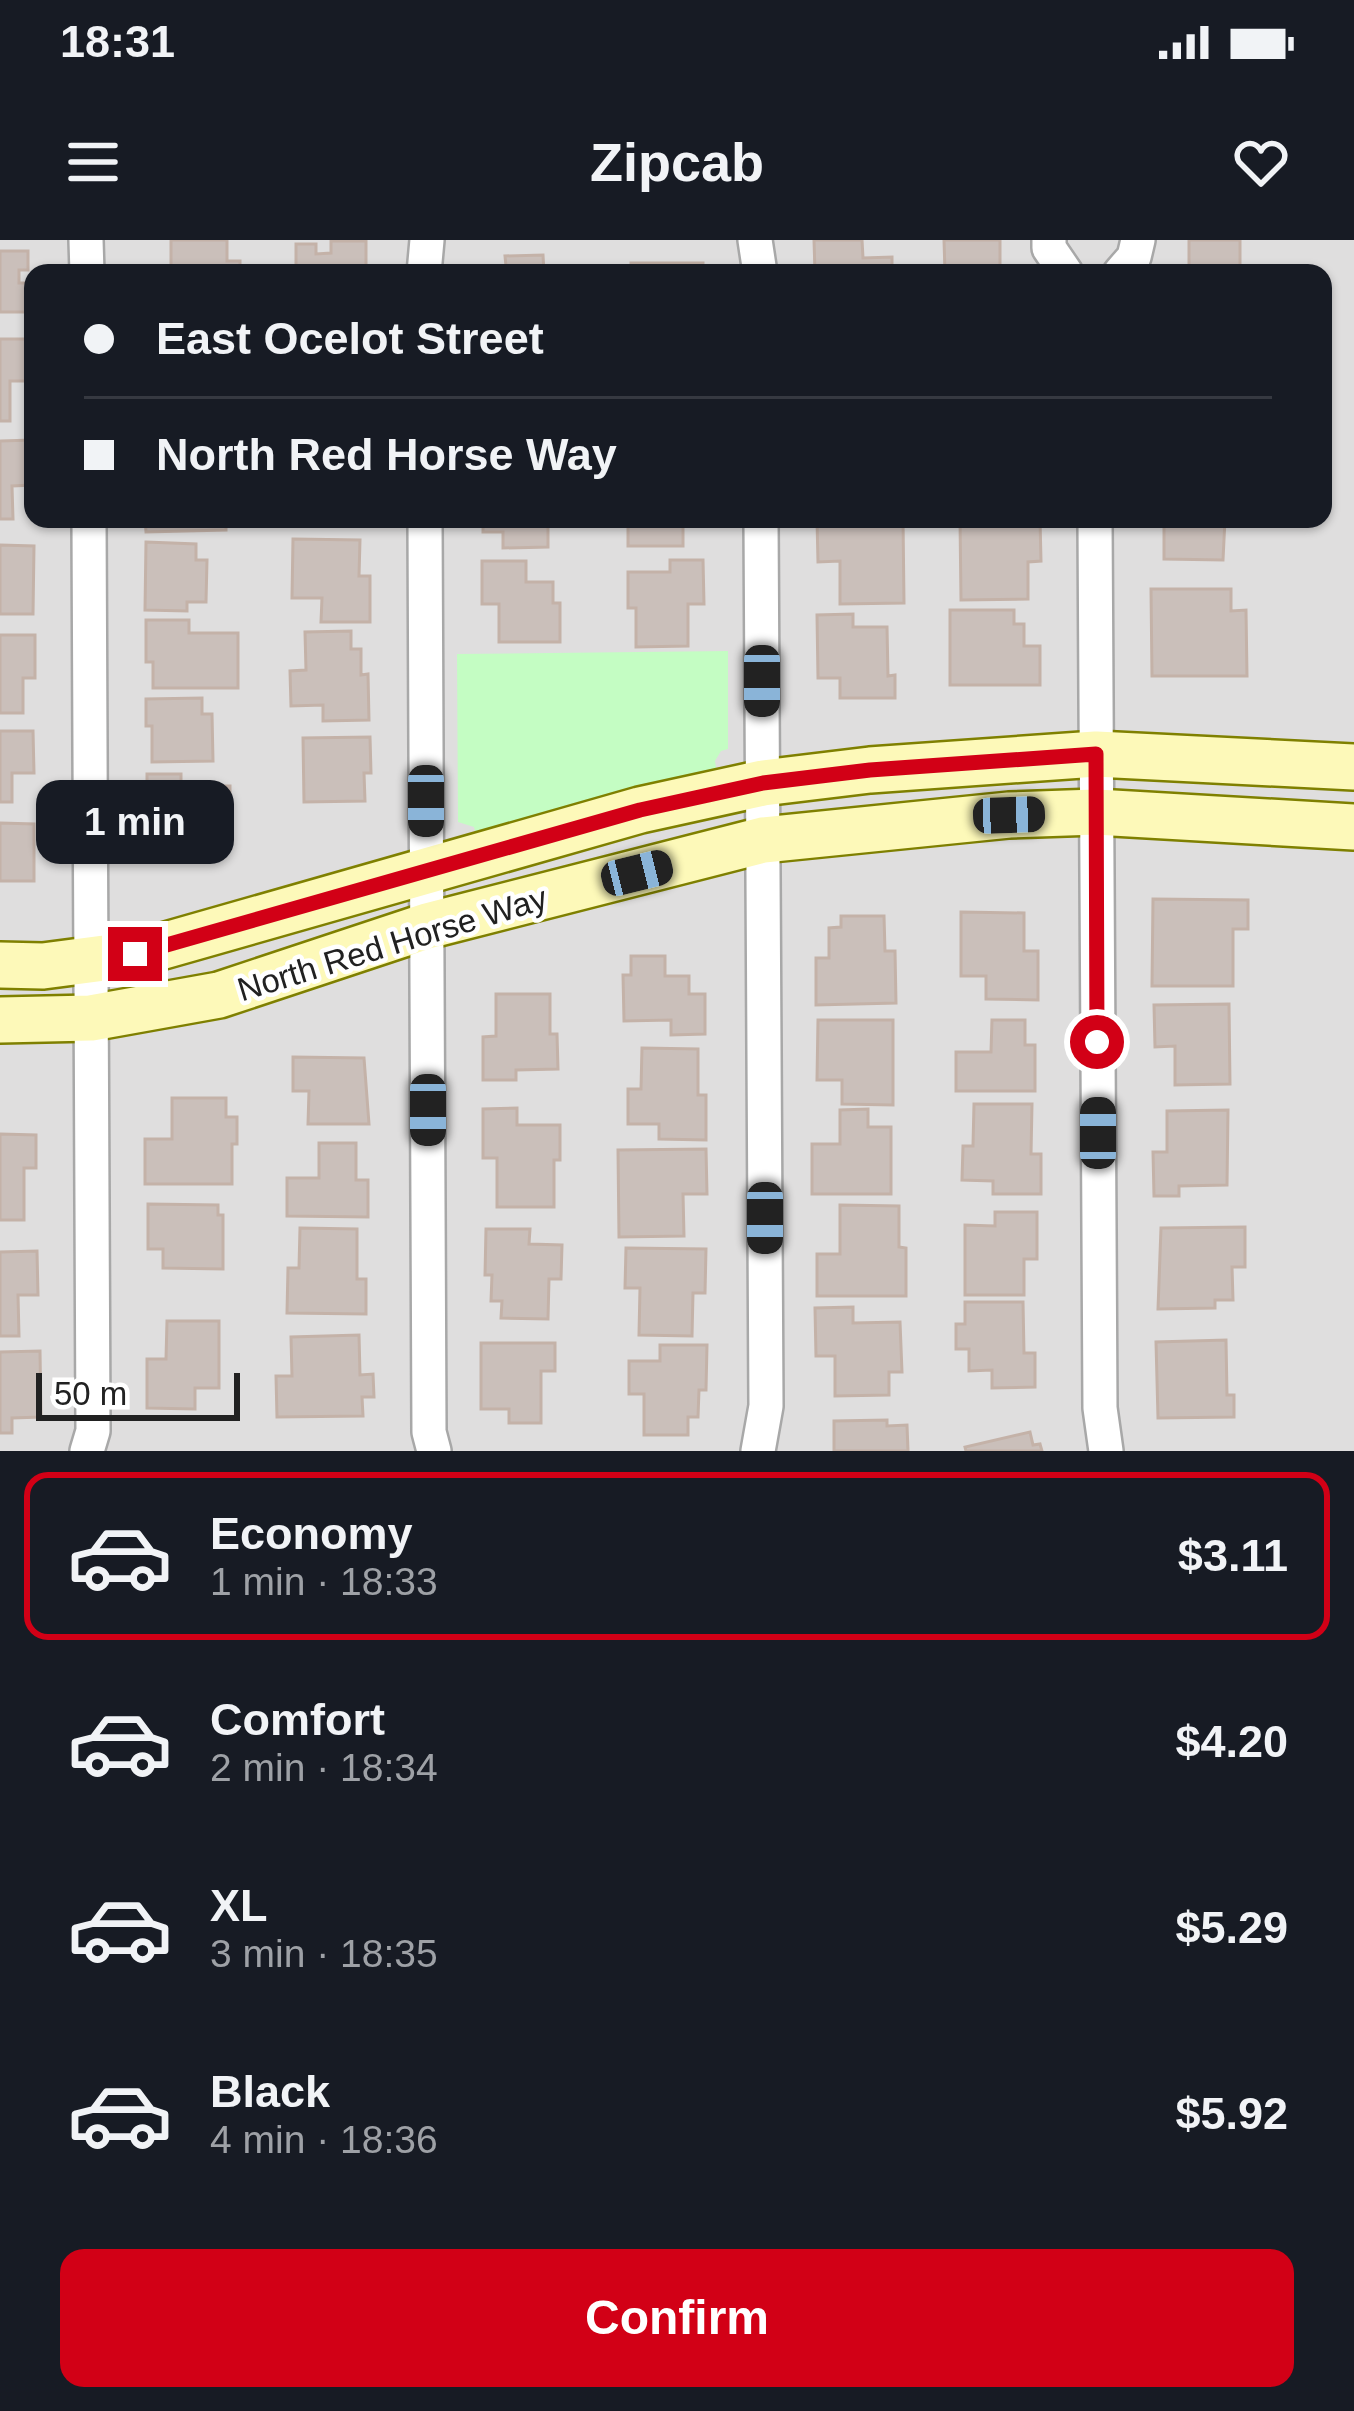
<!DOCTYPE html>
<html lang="en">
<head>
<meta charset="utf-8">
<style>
	:root { --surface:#171b24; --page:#20242c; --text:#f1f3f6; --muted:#9ea1a6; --line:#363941; --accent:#d20016 }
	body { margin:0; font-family:Helvetica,sans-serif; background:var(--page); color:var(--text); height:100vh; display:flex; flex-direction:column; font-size:45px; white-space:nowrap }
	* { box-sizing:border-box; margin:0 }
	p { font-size:39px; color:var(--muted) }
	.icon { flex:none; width:66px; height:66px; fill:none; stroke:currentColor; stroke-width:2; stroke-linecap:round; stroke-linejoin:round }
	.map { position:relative; height:1211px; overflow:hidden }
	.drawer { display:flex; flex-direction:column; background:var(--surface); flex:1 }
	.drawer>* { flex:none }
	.hud { position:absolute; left:24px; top:24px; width:1308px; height:264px; border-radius:24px; box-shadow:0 3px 9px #0004; display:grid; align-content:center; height:264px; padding:0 60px; background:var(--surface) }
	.scale { position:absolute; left:36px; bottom:30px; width:204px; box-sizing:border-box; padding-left:12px; border:6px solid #212121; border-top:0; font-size:33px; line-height:42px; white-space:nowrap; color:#212121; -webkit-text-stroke:9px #fff; paint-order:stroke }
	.end { position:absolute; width:54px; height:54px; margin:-27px; border:15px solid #d20016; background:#fff; box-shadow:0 0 0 6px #fff }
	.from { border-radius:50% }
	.bubble { position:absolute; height:84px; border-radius:24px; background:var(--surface); box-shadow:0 3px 9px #0004; font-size:39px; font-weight:700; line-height:84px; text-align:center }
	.car { position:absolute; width:36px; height:72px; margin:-36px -18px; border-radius:15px; box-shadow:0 0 9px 3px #0007; background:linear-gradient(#222 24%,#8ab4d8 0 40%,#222 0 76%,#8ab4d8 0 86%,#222 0) }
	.hud b { display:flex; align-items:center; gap:42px; height:114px; font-size:45px }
	.hud b+b { border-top:3px solid var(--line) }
	.hud i { width:30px; height:30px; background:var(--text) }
	ul { padding:21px 0 0; list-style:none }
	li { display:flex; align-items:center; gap:36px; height:168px; margin:0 24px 18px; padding:0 36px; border:6px solid transparent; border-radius:24px }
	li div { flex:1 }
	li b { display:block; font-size:45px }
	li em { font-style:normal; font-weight:700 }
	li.on { border-color:var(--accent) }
	li>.icon { width:108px; height:108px; stroke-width:1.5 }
	.action { display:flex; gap:24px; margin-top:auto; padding:24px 60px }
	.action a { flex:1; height:138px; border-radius:24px; background:var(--accent); color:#fff; font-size:48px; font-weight:700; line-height:138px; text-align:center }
	.status { display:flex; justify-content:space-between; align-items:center; height:84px; padding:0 60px; background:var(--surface); direction:ltr }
	.status svg { height:33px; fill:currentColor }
	header { display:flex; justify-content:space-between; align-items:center; height:156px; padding:0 60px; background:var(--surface); font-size:54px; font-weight:700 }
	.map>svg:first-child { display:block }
	.residential { fill:#dfdede; fill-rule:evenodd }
	.park { fill:#c4fdc3 }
	.building { fill:#cabfba; stroke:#c4b2a8; stroke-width:3 }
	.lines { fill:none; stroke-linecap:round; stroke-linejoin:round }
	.street-casing { stroke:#a8a8a8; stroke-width:38 }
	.secondary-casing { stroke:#7f8000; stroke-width:50 }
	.street { stroke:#fff; stroke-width:33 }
	.secondary { stroke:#fdf9b9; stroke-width:45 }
	.route { stroke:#d20016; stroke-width:15 }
	.labels { text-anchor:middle; stroke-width:9; stroke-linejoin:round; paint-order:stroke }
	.street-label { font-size:33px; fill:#212121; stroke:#fff }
</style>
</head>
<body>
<div class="status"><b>18:31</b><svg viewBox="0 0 49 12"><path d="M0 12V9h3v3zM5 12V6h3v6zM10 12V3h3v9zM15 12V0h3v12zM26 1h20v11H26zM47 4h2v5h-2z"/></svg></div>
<header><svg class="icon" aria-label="menu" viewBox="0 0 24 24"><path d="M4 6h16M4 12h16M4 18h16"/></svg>Zipcab<svg class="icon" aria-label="heart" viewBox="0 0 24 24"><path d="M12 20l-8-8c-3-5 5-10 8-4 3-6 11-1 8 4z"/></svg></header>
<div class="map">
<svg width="1354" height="1211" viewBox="0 0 1354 1211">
	<rect width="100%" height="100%" fill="#f2ede7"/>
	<path class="residential" d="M 0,0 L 1354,0 L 1354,1211 L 0,1211 ZM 33,33 L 1323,33 L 1323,279 L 33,279 Z"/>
	<polygon class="park" points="728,411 728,509 721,511 715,521 718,540 478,604 474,587 458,582 457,414"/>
	<g class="building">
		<polygon points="171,0 227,0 227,21 240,21 240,33 145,33 171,31"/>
		<polygon points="814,0 862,0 863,18 892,17 892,33 815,33"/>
		<polygon points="944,0 1000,0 1000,33 945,33"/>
		<rect x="1189" y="0" width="51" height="33"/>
		<polygon points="331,1 366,1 366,33 296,33 296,4 316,4 316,14 331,13"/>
		<polygon points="0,11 28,11 28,30 19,30 19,43 33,43 33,72 0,72"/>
		<polygon points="543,15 544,33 495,33 494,27 506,26 505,16"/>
		<rect x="631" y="23" width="72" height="10"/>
		<polygon points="0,99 31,99 31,141 10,141 10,181 0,181"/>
		<polygon points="32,200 33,245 12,246 13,279 0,279 0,201"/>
		<polygon points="145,279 226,279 226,290 146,292"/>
		<polygon points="483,279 548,279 548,307 503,308 503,292 483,292"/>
		<rect x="628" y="279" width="55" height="27"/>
		<polygon points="817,279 903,279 904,363 840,364 840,321 818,322"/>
		<polygon points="960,279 1040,279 1041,321 1028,322 1028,359 961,360"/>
		<polygon points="1164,279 1225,279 1223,320 1164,319"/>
		<polygon points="293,299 360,300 359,336 370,336 370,382 321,382 322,358 292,358"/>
		<polygon points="146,302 196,304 196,320 207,320 206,362 187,362 187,371 145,370"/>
		<polygon points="0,305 34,306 33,374 0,374"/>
		<polygon points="670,320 703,320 704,364 688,364 688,406 636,407 636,368 628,368 628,332 670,332"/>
		<polygon points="482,321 526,321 526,342 553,342 553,363 560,363 560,402 499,402 499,364 482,364"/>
		<polygon points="1151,349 1231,349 1231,371 1246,370 1247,436 1152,436"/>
		<polygon points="950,370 1014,370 1014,384 1024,384 1024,406 1040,406 1040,445 950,445"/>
		<polygon points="853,374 853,387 887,387 888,436 895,435 895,458 840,458 840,438 818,438 817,375"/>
		<polygon points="146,380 189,380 189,393 238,393 238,448 153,448 153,422 146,422"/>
		<polygon points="351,391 351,409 361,409 361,435 368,434 369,480 323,481 323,465 291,466 290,431 306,430 305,392"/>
		<polygon points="0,395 35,395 35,438 23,438 23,473 0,473"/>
		<polygon points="202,458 202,474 212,474 213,521 152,522 152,486 146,486 146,459"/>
		<polygon points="0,491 33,491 34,533 12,533 12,562 0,562"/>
		<polygon points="370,497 371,533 364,533 365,561 304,562 303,498"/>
		<polygon points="147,534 181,534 181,546 230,546 230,590 222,590 222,610 174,610 174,595 161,595 161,578 147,578"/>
		<polygon points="0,583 34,584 34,641 0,641"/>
		<polygon points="1153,659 1248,660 1248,689 1233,689 1233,746 1152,746"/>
		<polygon points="961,672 1024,673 1024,711 1038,711 1038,760 986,759 986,736 961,736"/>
		<polygon points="841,676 884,676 885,711 895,711 896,763 816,765 816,718 829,718 829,688 841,687"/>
		<polygon points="631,716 665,716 665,736 689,736 689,754 705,754 705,794 671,795 671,780 624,781 623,735 631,735"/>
		<polygon points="496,754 550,754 550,794 557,794 558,829 516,830 516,840 483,840 483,797 496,796"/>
		<polygon points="1229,764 1230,844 1175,845 1175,806 1155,807 1154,765"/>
		<polygon points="818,780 893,780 893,865 842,864 842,840 817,840"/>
		<polygon points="992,780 1025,780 1025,805 1035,805 1035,851 956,851 956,812 991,812"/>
		<polygon points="642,808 698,809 698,855 706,855 706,900 659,899 659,884 628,884 628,849 641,849"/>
		<polygon points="293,817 364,818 369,884 308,884 309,851 293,851"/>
		<polygon points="172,858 226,858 226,877 237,877 237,904 232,904 232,944 145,944 145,899 172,899"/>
		<polygon points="974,864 1032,864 1031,914 1041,914 1041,954 993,954 993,941 962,940 963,906 973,906"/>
		<polygon points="517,868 517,885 560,885 560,920 554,920 554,967 497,967 497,918 483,918 483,869"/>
		<polygon points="868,869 868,887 891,887 891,954 812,954 812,904 840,904 840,870"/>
		<polygon points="1228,870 1227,945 1179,946 1179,956 1154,956 1153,912 1167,912 1167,871"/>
		<polygon points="0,894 36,895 36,928 24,928 24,980 0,980"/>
		<polygon points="319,903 356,903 356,940 368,940 368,977 287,976 287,938 319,938"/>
		<polygon points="706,909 707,954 683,954 684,996 619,997 618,910"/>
		<polygon points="148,964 218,965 218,975 223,975 223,1029 163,1028 163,1009 148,1009"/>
		<polygon points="840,965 899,966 899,1007 906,1008 906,1056 817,1056 817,1014 840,1014"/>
		<polygon points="995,972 1037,972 1037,1019 1024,1019 1024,1055 965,1055 965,985 995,986"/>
		<polygon points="1245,987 1245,1027 1232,1027 1233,1060 1215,1060 1215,1068 1158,1069 1161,988"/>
		<polygon points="300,988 357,989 357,1039 366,1039 366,1074 287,1073 288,1028 299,1028"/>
		<polygon points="486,989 530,989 529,1004 562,1005 561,1039 549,1039 548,1079 501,1078 502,1061 491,1061 492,1035 485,1035"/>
		<polygon points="626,1008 706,1009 705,1053 693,1053 692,1096 639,1095 640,1048 625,1048"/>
		<polygon points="37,1011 38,1055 18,1055 19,1096 0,1096 0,1012"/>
		<polygon points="965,1062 1023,1062 1024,1113 1035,1113 1035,1147 992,1148 992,1130 969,1131 969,1109 956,1109 956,1084 965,1084"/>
		<polygon points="853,1067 853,1083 900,1082 902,1132 889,1132 889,1155 835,1156 835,1116 816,1116 815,1068"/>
		<polygon points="167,1081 219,1081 219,1148 195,1148 195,1169 147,1168 147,1119 166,1119"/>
		<polygon points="359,1095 360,1135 373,1134 374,1157 362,1157 363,1176 277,1177 276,1136 292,1136 291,1097"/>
		<polygon points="1226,1100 1227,1155 1234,1155 1234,1177 1158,1178 1156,1102"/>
		<polygon points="481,1103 555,1103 555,1131 541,1131 541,1183 509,1183 509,1169 481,1169"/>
		<polygon points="660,1105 707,1105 706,1150 699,1150 698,1177 688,1177 688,1195 644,1195 644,1154 629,1154 629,1121 660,1121"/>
		<polygon points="40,1111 41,1177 12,1178 12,1193 0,1193 0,1112"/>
		<polygon points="887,1180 887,1186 907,1185 908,1211 834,1211 834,1181"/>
		<polygon points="1030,1192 1033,1205 1040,1204 1042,1211 966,1211 965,1207"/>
	</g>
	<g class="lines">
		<defs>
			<g id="street">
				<polyline points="86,0 87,33"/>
				<polyline points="755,0 760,33"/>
				<polyline points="1049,0 1049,8 1066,33"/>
				<polyline points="424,33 427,0"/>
				<polyline points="1120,33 1134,17 1138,0"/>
				<polyline points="425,279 429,1192 434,1211"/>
				<polyline points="1095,279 1100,1168 1106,1211"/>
				<polyline points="87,1211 93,1191 89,279"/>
				<polyline points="758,1211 766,1166 761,279"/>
			</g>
			<g id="secondary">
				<polyline points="0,725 43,726 135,714 640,570 763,543 870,530 1096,514 1354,527"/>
				<polyline points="0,780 91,778 219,755 427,686 763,600 1009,575 1096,572 1354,587"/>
			</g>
		</defs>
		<use href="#street" class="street-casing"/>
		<use href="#secondary" class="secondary-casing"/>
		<use href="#street" class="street"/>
		<use href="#secondary" class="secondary"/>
	</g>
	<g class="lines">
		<polyline class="route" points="135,714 640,570 763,543 870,530 1096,514 1097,802"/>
	</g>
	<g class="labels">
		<g class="street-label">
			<text transform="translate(392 703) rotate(-17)" y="12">North Red Horse Way</text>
		</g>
	</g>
</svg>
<div class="scale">50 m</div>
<i class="end from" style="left:1097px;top:802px"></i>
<i class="end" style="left:135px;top:714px"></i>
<div class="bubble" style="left:36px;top:540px;width:198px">1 min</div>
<i class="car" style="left:762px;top:441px;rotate:180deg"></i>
<i class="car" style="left:426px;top:561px;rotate:180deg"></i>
<i class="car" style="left:1009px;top:575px;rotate:88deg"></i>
<i class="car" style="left:637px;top:633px;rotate:76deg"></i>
<i class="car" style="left:428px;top:870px;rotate:180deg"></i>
<i class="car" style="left:1098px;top:893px;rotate:0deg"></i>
<i class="car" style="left:765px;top:978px;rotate:180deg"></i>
<div class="hud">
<b><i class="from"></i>East Ocelot Street</b>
<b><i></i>North Red Horse Way</b>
</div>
</div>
<section class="drawer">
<ul>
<li class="on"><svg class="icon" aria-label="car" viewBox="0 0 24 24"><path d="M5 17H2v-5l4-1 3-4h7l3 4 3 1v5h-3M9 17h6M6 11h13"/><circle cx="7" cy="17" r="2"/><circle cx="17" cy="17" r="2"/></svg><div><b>Economy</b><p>1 min · 18:33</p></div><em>$3.11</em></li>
<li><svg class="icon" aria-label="car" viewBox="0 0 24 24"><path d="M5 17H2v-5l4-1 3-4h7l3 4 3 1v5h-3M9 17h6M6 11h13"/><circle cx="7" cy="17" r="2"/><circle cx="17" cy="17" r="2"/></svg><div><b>Comfort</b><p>2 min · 18:34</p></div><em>$4.20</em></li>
<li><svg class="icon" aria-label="car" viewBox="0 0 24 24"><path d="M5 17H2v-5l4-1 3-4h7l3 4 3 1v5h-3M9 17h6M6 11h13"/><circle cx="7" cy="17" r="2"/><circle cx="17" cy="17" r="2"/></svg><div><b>XL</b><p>3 min · 18:35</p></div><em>$5.29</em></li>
<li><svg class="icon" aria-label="car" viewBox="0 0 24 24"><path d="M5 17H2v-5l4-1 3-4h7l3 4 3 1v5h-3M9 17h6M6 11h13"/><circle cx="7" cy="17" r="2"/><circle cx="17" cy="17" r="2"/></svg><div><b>Black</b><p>4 min · 18:36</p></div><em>$5.92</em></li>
</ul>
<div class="action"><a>Confirm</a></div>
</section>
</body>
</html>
